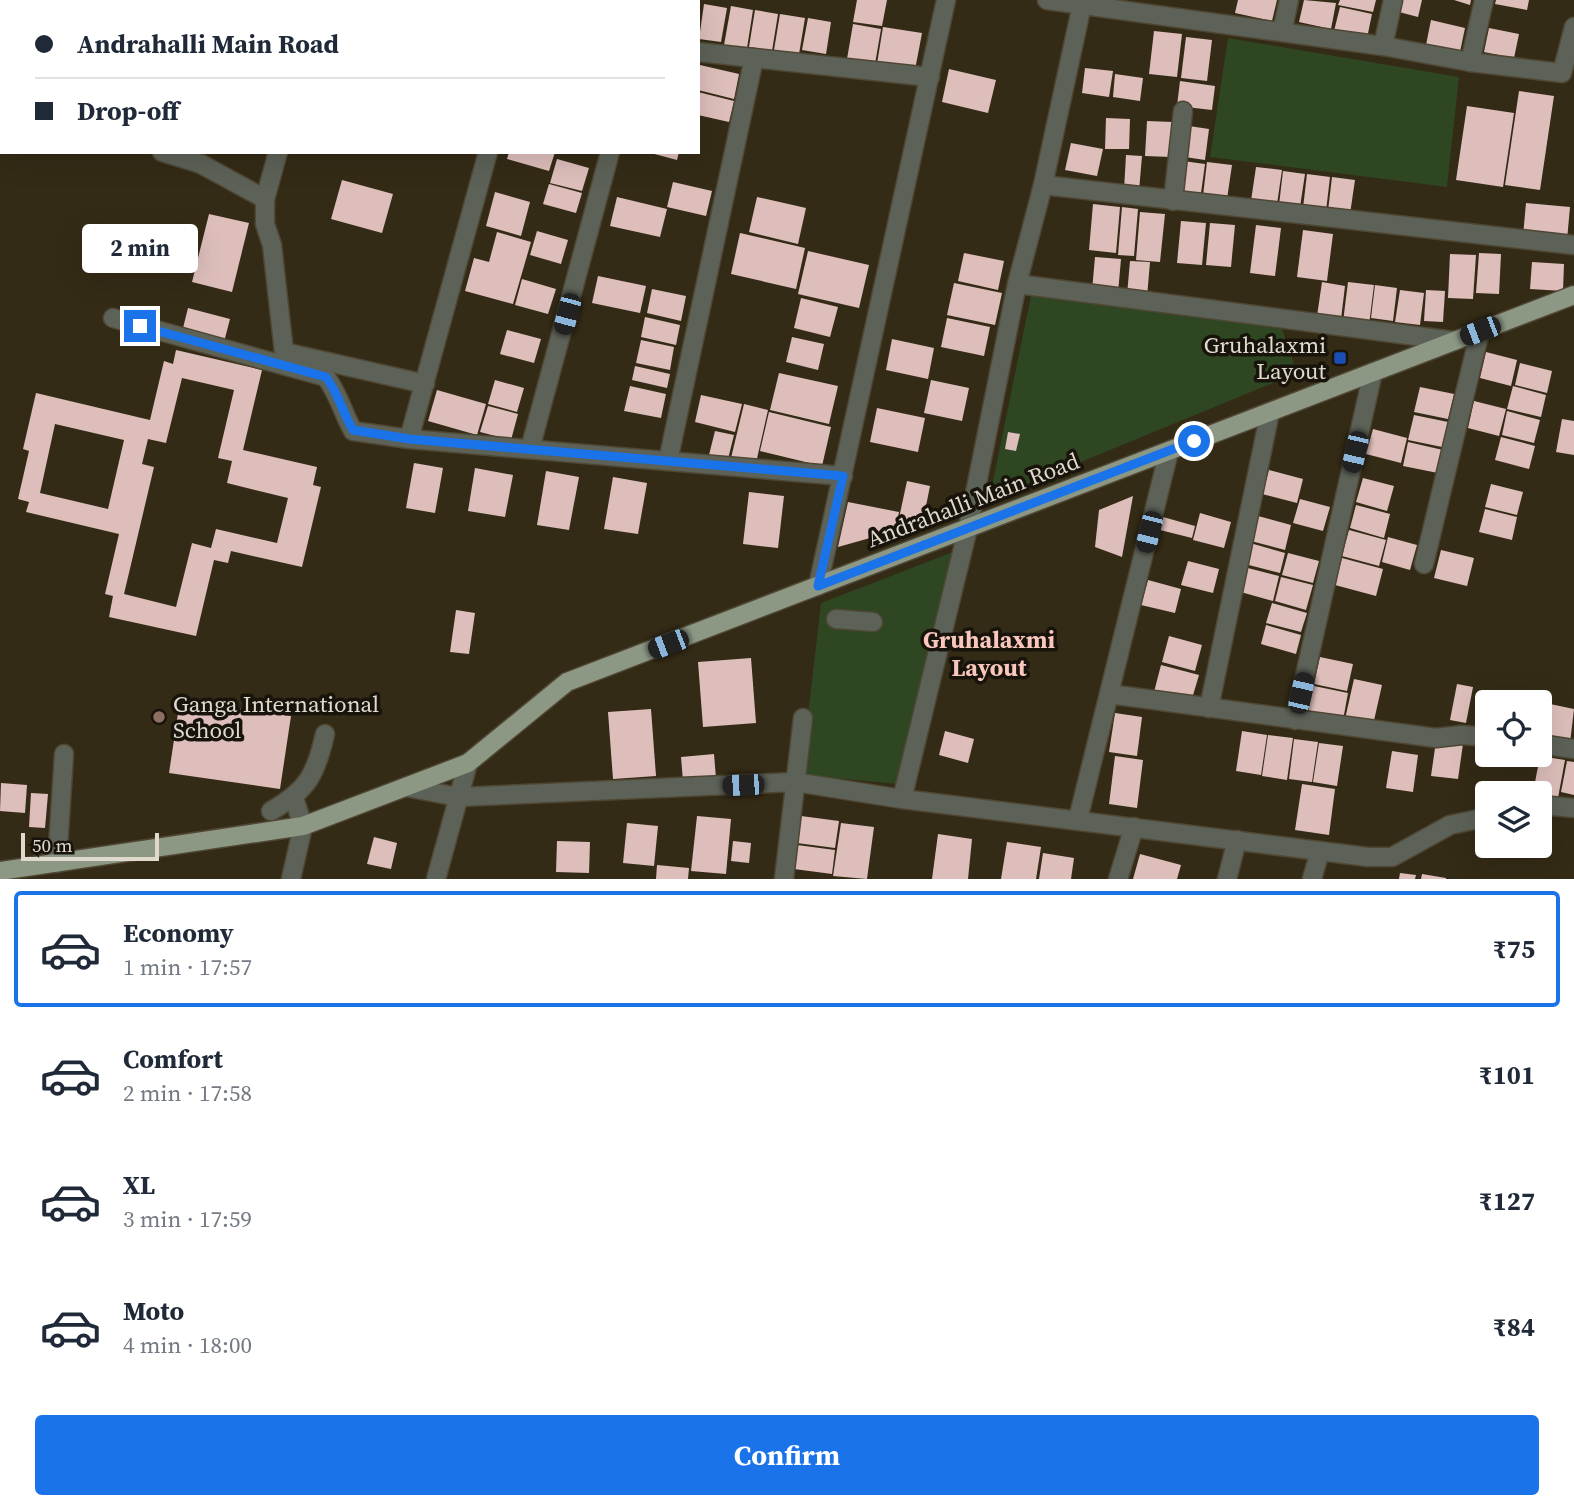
<!DOCTYPE html>
<html lang="en">
<head>
<meta charset="utf-8">
<style>
	:root { --surface:#fff; --page:#f6f6f7; --text:#1f2937; --muted:#747a83; --line:#e0e1e3; --accent:#1a73e8 }
	body { margin:0; font-family:"Source Serif 4",serif; background:var(--page); color:var(--text); height:100vh; display:flex; flex-direction:column; font-size:26px; white-space:nowrap }
	* { box-sizing:border-box; margin:0 }
	p { font-size:23px; color:var(--muted) }
	.icon { flex:none; width:38px; height:38px; fill:none; stroke:currentColor; stroke-width:2; stroke-linecap:round; stroke-linejoin:round }
	.map { position:relative; height:879px; overflow:hidden }
	.sheet { display:flex; flex-direction:column; background:var(--surface); flex:1 }
	.sheet>* { flex:none }
	.guide { position:absolute; left:0px; top:0px; width:700px; height:154px; box-shadow:0 7px 28px #0002; display:grid; align-content:center; height:154px; padding:0 35px; background:var(--surface) }
	.controls { position:absolute; left:1475px; top:690px; display:grid; gap:14px }
	.controls a { display:grid; place-items:center; width:77px; height:77px; border-radius:7px; background:var(--surface); box-shadow:0 7px 28px #0002; font-size:35px }
	.scale { position:absolute; left:21px; bottom:18px; width:138px; box-sizing:border-box; padding-left:7px; border:4px solid #dfdacd; border-top:0; font-size:19px; line-height:24px; white-space:nowrap; color:#dfdacd; -webkit-text-stroke:5px #18140b; paint-order:stroke }
	.end { position:absolute; width:32px; height:32px; margin:-16px; border:9px solid #1a73e8; background:#fff; box-shadow:0 0 0 4px #fff }
	.from { border-radius:50% }
	.bubble { position:absolute; height:49px; border-radius:7px; background:var(--surface); box-shadow:0 7px 28px #0002; font-size:23px; font-weight:700; line-height:49px; text-align:center }
	.car { position:absolute; width:21px; height:42px; margin:-21px -10px; border-radius:9px; box-shadow:0 0 5px 2px #0007; background:linear-gradient(#222 24%,#8ab4d8 0 40%,#222 0 76%,#8ab4d8 0 86%,#222 0) }
	.guide b { display:flex; align-items:center; gap:24px; height:66px; font-size:26px }
	.guide b+b { border-top:2px solid var(--line) }
	.guide i { width:18px; height:18px; background:var(--text) }
	ul { padding:12px 0 0; list-style:none }
	li { display:flex; align-items:center; gap:21px; height:116px; margin:0 14px 10px; padding:0 21px; border:4px solid transparent; border-radius:7px }
	li div { flex:1 }
	li b { display:block; font-size:26px }
	li em { font-style:normal; font-weight:700 }
	li.active { border-color:var(--accent) }
	li>.icon { width:63px; height:63px; stroke-width:1.5 }
	.cta { display:flex; gap:14px; margin-top:auto; padding:14px 35px }
	.cta a { flex:1; height:80px; border-radius:7px; background:var(--accent); color:#fff; font-size:28px; font-weight:700; line-height:80px; text-align:center }
	.map>svg:first-child { display:block }
	.green { fill:#2e4622 }
	.building { fill:#ddbebb; fill-rule:evenodd }
	.lines { fill:none; stroke-linecap:round; stroke-linejoin:round }
	.minor-casing { stroke:#4f4733; stroke-width:21 }
	.major-casing { stroke:#4f4733; stroke-width:21 }
	.minor { stroke:#5d6258; stroke-width:18 }
	.major { stroke:#8c9784; stroke-width:18 }
	.route { stroke:#1a73e8; stroke-width:9 }
	.transit-dot { fill:#1a4fb4; stroke:#18140b; stroke-width:2.5 }
	.education-dot { fill:#8d6e63; stroke:#18140b; stroke-width:2.5 }
	.labels { text-anchor:middle; stroke-width:7; stroke-linejoin:round; paint-order:stroke }
	.poi-label { font-size:23px; fill:#dfdacd; stroke:#18140b; text-anchor:end }
	.street-label { font-size:23px; fill:#dfdacd; stroke:#18140b }
	.neighbourhood-label { font-size:24px; font-weight:bold; fill:#fac7bd; stroke:#18140b }
</style>
</head>
<body>
<div class="map">
<svg width="1574" height="879" viewBox="0 0 1574 879">
	<rect width="100%" height="100%" fill="#342b16"/>
	<g class="green">
		<polygon points="1228,38 1459,77 1447,187 1210,157"/>
		<polygon points="1032,291 1282,329 1297,373 989,500"/>
		<polygon points="953,552 898,784 801,775 821,603"/>
	</g>
	<g class="building">
		<polygon points="857,0 887,0 882,26 853,22"/>
		<polygon points="1238,0 1277,0 1272,21 1235,13"/>
		<polygon points="1304,0 1336,3 1331,29 1299,22"/>
		<polygon points="1340,0 1376,0 1373,12 1338,5"/>
		<polygon points="1401,0 1422,0 1418,17 1399,12"/>
		<polygon points="1454,0 1471,0 1470,5"/>
		<polygon points="1496,0 1529,0 1527,10 1495,4"/>
		<polygon points="704,4 727,8 721,42 699,39"/>
		<polygon points="731,6 753,10 747,48 724,45"/>
		<polygon points="1340,7 1372,14 1367,38 1334,31"/>
		<polygon points="755,10 778,14 772,51 749,47"/>
		<polygon points="780,14 805,18 799,54 774,50"/>
		<polygon points="808,18 831,22 826,54 802,50"/>
		<polygon points="1431,20 1465,28 1460,52 1426,45"/>
		<polygon points="853,24 881,29 875,64 847,59"/>
		<polygon points="883,27 922,33 915,70 877,64"/>
		<polygon points="1489,28 1519,34 1514,58 1484,52"/>
		<polygon points="1154,31 1182,34 1177,77 1149,74"/>
		<polygon points="1186,37 1212,40 1207,81 1181,78"/>
		<polygon points="700,65 739,74 734,99 698,90"/>
		<polygon points="1085,68 1113,71 1109,97 1082,93"/>
		<polygon points="949,69 996,80 988,113 942,102"/>
		<polygon points="1115,74 1143,78 1140,101 1113,97"/>
		<polygon points="1180,81 1215,86 1212,110 1177,106"/>
		<polygon points="1519,91 1554,96 1540,190 1505,185"/>
		<polygon points="698,92 734,101 729,122 698,115"/>
		<polygon points="1467,106 1514,113 1503,187 1456,180"/>
		<polygon points="1106,118 1130,119 1129,149 1105,149"/>
		<polygon points="1147,121 1173,122 1171,157 1145,156"/>
		<polygon points="1189,126 1209,129 1205,160 1185,157"/>
		<polygon points="1071,143 1103,149 1097,176 1065,170"/>
		<polygon points="509,152 555,152 549,171 507,159"/>
		<polygon points="647,152 679,152 677,160"/>
		<polygon points="1126,155 1142,156 1139,191 1124,190"/>
		<polygon points="557,159 589,168 582,191 550,183"/>
		<polygon points="1183,161 1205,164 1201,193 1179,191"/>
		<polygon points="1207,162 1232,165 1227,199 1203,196"/>
		<polygon points="1256,167 1282,170 1277,204 1251,201"/>
		<polygon points="1283,171 1305,174 1300,207 1279,205"/>
		<polygon points="1307,174 1330,177 1326,211 1303,208"/>
		<polygon points="1332,177 1355,180 1350,214 1328,211"/>
		<polygon points="342,180 393,194 382,233 331,219"/>
		<polygon points="673,182 712,191 706,216 667,207"/>
		<polygon points="549,184 582,193 576,213 543,204"/>
		<polygon points="495,192 530,202 521,236 486,226"/>
		<polygon points="617,197 667,209 660,237 610,226"/>
		<polygon points="757,197 806,208 798,244 749,232"/>
		<polygon points="1526,203 1570,207 1567,240 1523,236"/>
		<polygon points="1093,204 1120,207 1116,253 1089,250"/>
		<polygon points="1122,207 1138,209 1134,256 1118,255"/>
		<polygon points="1140,212 1165,214 1160,262 1136,260"/>
		<polygon points="209,214 249,223 232,292 192,282"/>
		<polygon points="1181,221 1206,223 1202,265 1177,263"/>
		<polygon points="1210,223 1235,225 1231,267 1206,265"/>
		<polygon points="1256,225 1281,228 1275,276 1250,273"/>
		<polygon points="1303,230 1333,234 1327,281 1297,277"/>
		<polygon points="537,231 568,240 561,264 530,255"/>
		<polygon points="497,232 531,242 513,304 465,291 474,258 489,262"/>
		<polygon points="740,233 805,248 796,289 731,274"/>
		<polygon points="808,251 869,265 859,308 798,294"/>
		<polygon points="964,253 1004,261 998,290 958,281"/>
		<polygon points="1479,253 1501,254 1499,294 1476,293"/>
		<polygon points="1450,254 1476,255 1473,299 1448,298"/>
		<polygon points="1095,257 1121,259 1118,293 1092,291"/>
		<polygon points="1130,261 1150,262 1147,297 1127,295"/>
		<polygon points="1532,262 1564,264 1563,291 1530,289"/>
		<polygon points="598,276 646,286 640,313 592,303"/>
		<polygon points="522,279 556,289 548,314 515,305"/>
		<polygon points="1322,282 1345,286 1341,319 1317,316"/>
		<polygon points="1348,282 1374,285 1369,325 1343,322"/>
		<polygon points="954,283 1002,293 995,325 947,315"/>
		<polygon points="1375,285 1397,288 1393,321 1371,318"/>
		<polygon points="652,289 686,296 681,321 647,313"/>
		<polygon points="1400,290 1424,293 1420,325 1395,322"/>
		<polygon points="1426,290 1445,291 1443,322 1424,321"/>
		<polygon points="801,298 838,307 830,337 794,328"/>
		<polygon points="188,308 230,319 224,342 182,332"/>
		<polygon points="645,317 680,325 676,345 641,337"/>
		<polygon points="947,318 990,327 984,356 941,347"/>
		<polygon points="507,330 541,339 534,363 500,354"/>
		<polygon points="792,337 824,344 818,370 786,362"/>
		<polygon points="892,339 934,348 928,379 886,370"/>
		<polygon points="641,340 674,347 670,370 636,363"/>
		<path d="M 176,350 L 262,370 L 243,450 L 317,467 L 313,485 L 321,487 L 302,567 L 231,551 L 228,563 L 214,560 L 196,636 L 109,617 L 113,596 L 105,594 L 119,534 L 26,512 L 29,502 L 18,499 L 29,451 L 23,449 L 36,393 L 150,420 L 164,361 L 173,364 ZM 182,378 L 234,390 L 218,458 L 232,461 L 227,483 L 288,498 L 277,543 L 216,529 L 211,548 L 192,543 L 176,607 L 124,594 L 154,467 L 142,464 L 148,439 L 166,443 ZM 55,424 L 124,440 L 108,509 L 40,493 Z"/>
		<polygon points="1486,352 1517,360 1511,386 1480,378"/>
		<polygon points="1520,363 1552,371 1547,393 1515,385"/>
		<polygon points="635,366 670,374 667,388 632,380"/>
		<polygon points="779,373 838,386 829,424 770,410"/>
		<polygon points="495,380 524,388 517,412 488,404"/>
		<polygon points="931,380 969,388 962,421 924,413"/>
		<polygon points="630,386 666,394 661,418 624,411"/>
		<polygon points="1513,386 1546,395 1541,417 1507,409"/>
		<polygon points="1420,387 1454,394 1448,419 1414,412"/>
		<polygon points="437,390 486,404 477,435 428,421"/>
		<polygon points="701,395 742,404 735,432 695,422"/>
		<polygon points="1474,401 1506,409 1499,436 1468,428"/>
		<polygon points="744,404 768,410 756,463 731,458"/>
		<polygon points="488,406 518,414 511,440 480,432"/>
		<polygon points="877,408 925,418 918,452 870,442"/>
		<polygon points="1507,411 1540,420 1534,443 1502,435"/>
		<polygon points="769,412 831,427 822,466 760,451"/>
		<polygon points="1414,415 1448,422 1442,447 1408,440"/>
		<polygon points="1562,419 1574,421 1574,455 1556,452"/>
		<polygon points="1373,429 1407,438 1401,463 1366,454"/>
		<polygon points="715,431 734,435 727,463 708,459"/>
		<polygon points="1008,432 1020,434 1016,451 1005,449"/>
		<polygon points="1501,437 1535,446 1529,469 1495,460"/>
		<polygon points="1408,442 1443,450 1438,473 1403,466"/>
		<polygon points="414,463 443,468 435,513 406,508"/>
		<polygon points="475,468 513,475 505,517 468,511"/>
		<polygon points="1269,470 1303,479 1297,503 1262,494"/>
		<polygon points="546,471 579,477 569,530 537,525"/>
		<polygon points="613,477 647,483 638,534 604,529"/>
		<polygon points="1363,478 1394,486 1387,511 1356,502"/>
		<polygon points="907,481 930,486 922,526 896,532"/>
		<polygon points="1491,484 1523,492 1517,515 1485,507"/>
		<polygon points="749,492 784,496 778,548 743,544"/>
		<polygon points="1133,496 1122,557 1095,547 1099,510"/>
		<polygon points="1300,499 1330,507 1323,531 1293,523"/>
		<polygon points="848,502 899,512 895,531 838,547"/>
		<polygon points="1356,505 1390,514 1384,538 1350,528"/>
		<polygon points="1485,509 1517,517 1512,540 1479,532"/>
		<polygon points="1200,513 1231,522 1224,548 1193,540"/>
		<polygon points="1258,516 1291,525 1285,550 1251,541"/>
		<polygon points="1163,517 1195,526 1192,538 1160,530"/>
		<polygon points="1349,530 1386,540 1379,566 1342,556"/>
		<polygon points="1388,537 1417,545 1410,570 1382,562"/>
		<polygon points="1250,543 1285,553 1280,573 1245,564"/>
		<polygon points="1441,550 1474,558 1467,586 1434,578"/>
		<polygon points="1288,553 1319,561 1313,583 1282,575"/>
		<polygon points="1342,558 1383,569 1376,596 1335,585"/>
		<polygon points="1188,561 1219,569 1213,593 1181,585"/>
		<polygon points="1244,567 1279,576 1273,601 1237,591"/>
		<polygon points="1281,577 1313,585 1306,610 1275,601"/>
		<polygon points="1148,580 1181,589 1175,613 1141,605"/>
		<polygon points="1272,603 1307,613 1301,632 1266,623"/>
		<polygon points="456,610 475,613 469,654 450,652"/>
		<polygon points="1266,625 1301,635 1296,654 1261,644"/>
		<polygon points="1169,636 1202,645 1195,671 1162,662"/>
		<polygon points="1320,657 1353,664 1347,691 1314,684"/>
		<polygon points="751,658 756,723 703,727 698,662"/>
		<polygon points="1161,665 1199,675 1191,702 1154,692"/>
		<polygon points="1354,679 1382,685 1373,725 1345,719"/>
		<polygon points="1457,684 1473,687 1466,723 1450,720"/>
		<polygon points="1314,686 1348,693 1343,720 1308,712"/>
		<polygon points="180,700 291,716 280,789 169,773"/>
		<polygon points="1550,704 1574,709 1570,743 1544,738"/>
		<polygon points="651,709 656,776 613,779 608,712"/>
		<polygon points="1115,713 1142,717 1137,756 1109,752"/>
		<polygon points="945,731 974,739 968,763 939,755"/>
		<polygon points="1242,731 1267,735 1261,775 1236,771"/>
		<polygon points="1268,735 1293,738 1287,780 1262,776"/>
		<polygon points="1294,739 1318,742 1312,782 1289,779"/>
		<polygon points="1436,741 1463,744 1458,779 1431,776"/>
		<polygon points="1319,743 1343,746 1337,786 1313,782"/>
		<polygon points="1392,751 1418,755 1413,792 1386,788"/>
		<polygon points="714,754 716,778 683,781 681,757"/>
		<polygon points="1115,756 1143,760 1137,808 1109,804"/>
		<polygon points="1540,756 1565,760 1558,798 1533,793"/>
		<polygon points="1567,761 1574,762 1574,795 1561,792"/>
		<polygon points="1,783 27,785 25,813 0,811"/>
		<polygon points="1302,784 1335,789 1329,835 1295,830"/>
		<polygon points="31,793 48,794 45,828 29,827"/>
		<polygon points="697,816 731,819 726,874 691,871"/>
		<polygon points="801,816 839,821 835,848 797,843"/>
		<polygon points="627,823 658,826 654,866 623,863"/>
		<polygon points="841,823 874,827 867,879 833,876"/>
		<polygon points="938,834 972,839 968,879 932,879"/>
		<polygon points="374,837 397,843 391,869 367,864"/>
		<polygon points="557,841 590,842 589,873 556,872"/>
		<polygon points="733,841 751,843 749,863 731,861"/>
		<polygon points="1007,842 1041,847 1036,879 1001,879"/>
		<polygon points="797,845 835,850 832,874 794,869"/>
		<polygon points="1043,853 1074,858 1071,879 1039,879"/>
		<polygon points="1140,854 1181,865 1177,879 1133,879"/>
		<polygon points="657,865 689,868 688,879 656,879"/>
		<polygon points="1400,873 1416,875 1415,879 1399,879"/>
		<polygon points="1422,874 1446,878 1446,879 1421,879"/>
	</g>
	<g class="lines">
		<defs>
			<g id="minor">
				<polyline points="1047,0 1383,46 1470,62 1562,73 1574,27"/>
				<polyline points="533,2 533,0"/>
				<polyline points="652,2 652,0"/>
				<polyline points="0,20 2,20"/>
				<polyline points="1282,32 1289,0"/>
				<polyline points="1383,46 1393,0"/>
				<polyline points="698,52 930,77"/>
				<polyline points="1470,62 1484,0"/>
				<polyline points="0,106 2,107"/>
				<polyline points="162,152 201,164 265,199"/>
				<polyline points="278,152 265,199 265,224 272,245 284,352 425,384"/>
				<polyline points="1043,185 1574,245"/>
				<polyline points="1173,201 1183,111"/>
				<polyline points="1017,284 1454,341"/>
				<path d="M 113,318 L 326,377 C 340,397 342,411 353,431 L 409,439 L 843,476"/>
				<polyline points="409,439 488,152"/>
				<polyline points="530,449 610,152"/>
				<polyline points="668,461 754,58"/>
				<polyline points="1424,564 1480,331"/>
				<polyline points="818,586 946,0"/>
				<polyline points="836,619 873,622"/>
				<polyline points="1109,694 1436,738 1462,735 1488,737"/>
				<polyline points="1209,708 1270,412"/>
				<polyline points="1295,720 1373,372"/>
				<polyline points="1540,744 1574,749"/>
				<polyline points="406,787 458,797 795,782 902,799 1368,857 1392,857 1450,825 1488,817"/>
				<polyline points="902,799 968,528 1017,284 1043,185 1083,0"/>
				<polyline points="1540,805 1574,808"/>
				<path d="M 271,811 C 308,790 316,774 325,734"/>
				<polyline points="1078,819 1169,451"/>
				<polyline points="57,863 64,754"/>
				<polyline points="291,879 303,826 294,798"/>
				<polyline points="436,879 468,763"/>
				<polyline points="784,879 803,718"/>
				<polyline points="1118,879 1134,827"/>
				<polyline points="1227,879 1237,840"/>
				<polyline points="1312,879 1320,851"/>
			</g>
			<polyline id="major" points="0,871 303,826 468,763 567,682 1574,295"/>
		</defs>
		<use href="#minor" class="minor-casing"/>
		<use href="#major" class="major-casing"/>
		<use href="#minor" class="minor"/>
		<use href="#major" class="major"/>
	</g>
	<g class="lines">
		<path class="route" d="M 140,326 L 326,377 C 340,397 342,411 353,430 L 409,439 L 843,476 L 818,586 L 1194,441"/>
	</g>
	<rect class="transit-dot" x="1333" y="351" width="14" height="14" rx="3.5"/>
	<circle class="education-dot" cx="159" cy="717" r="7"/>
	<g class="labels">
		<g class="poi-label">
			<text x="1326" y="353">Gruhalaxmi<tspan x="1326" dy="26">Layout</tspan></text>
			<text x="173" y="712" text-anchor="start">Ganga International<tspan x="173" dy="26">School</tspan></text>
		</g>
		<g class="street-label">
			<text transform="translate(973 500) rotate(-21)" y="8">Andrahalli Main Road</text>
		</g>
		<g class="neighbourhood-label">
			<text x="989" y="648">Gruhalaxmi<tspan x="989" dy="28">Layout</tspan></text>
		</g>
	</g>
</svg>
<div class="controls">
<a><svg class="icon" aria-label="locate" viewBox="0 0 24 24"><circle cx="12" cy="12" r="6"/><path d="M12 2v4M12 18v4M2 12h4M18 12h4"/></svg></a>
<a><svg class="icon" aria-label="layers" viewBox="0 0 24 24"><path d="M12 4l9 5-9 5-9-5zM3 14l9 5 9-5"/></svg></a>
</div>
<div class="scale">50 m</div>
<i class="end from" style="left:1194px;top:441px"></i>
<i class="end" style="left:140px;top:326px"></i>
<div class="bubble" style="left:82px;top:224px;width:116px">2 min</div>
<i class="car" style="left:567px;top:314px;rotate:195deg"></i>
<i class="car" style="left:1480px;top:331px;rotate:249deg"></i>
<i class="car" style="left:1355px;top:452px;rotate:193deg"></i>
<i class="car" style="left:1149px;top:532px;rotate:194deg"></i>
<i class="car" style="left:668px;top:644px;rotate:249deg"></i>
<i class="car" style="left:1301px;top:693px;rotate:13deg"></i>
<i class="car" style="left:743px;top:785px;rotate:268deg"></i>
<div class="guide">
<b><i class="from"></i>Andrahalli Main Road</b>
<b><i></i>Drop-off</b>
</div>
</div>
<section class="sheet">
<ul>
<li class="active"><svg class="icon" aria-label="car" viewBox="0 0 24 24"><path d="M5 17H2v-5l4-1 3-4h7l3 4 3 1v5h-3M9 17h6M6 11h13"/><circle cx="7" cy="17" r="2"/><circle cx="17" cy="17" r="2"/></svg><div><b>Economy</b><p>1 min · 17:57</p></div><em>₹75</em></li>
<li><svg class="icon" aria-label="car" viewBox="0 0 24 24"><path d="M5 17H2v-5l4-1 3-4h7l3 4 3 1v5h-3M9 17h6M6 11h13"/><circle cx="7" cy="17" r="2"/><circle cx="17" cy="17" r="2"/></svg><div><b>Comfort</b><p>2 min · 17:58</p></div><em>₹101</em></li>
<li><svg class="icon" aria-label="car" viewBox="0 0 24 24"><path d="M5 17H2v-5l4-1 3-4h7l3 4 3 1v5h-3M9 17h6M6 11h13"/><circle cx="7" cy="17" r="2"/><circle cx="17" cy="17" r="2"/></svg><div><b>XL</b><p>3 min · 17:59</p></div><em>₹127</em></li>
<li><svg class="icon" aria-label="car" viewBox="0 0 24 24"><path d="M5 17H2v-5l4-1 3-4h7l3 4 3 1v5h-3M9 17h6M6 11h13"/><circle cx="7" cy="17" r="2"/><circle cx="17" cy="17" r="2"/></svg><div><b>Moto</b><p>4 min · 18:00</p></div><em>₹84</em></li>
</ul>
<div class="cta"><a>Confirm</a></div>
</section>
</body>
</html>
